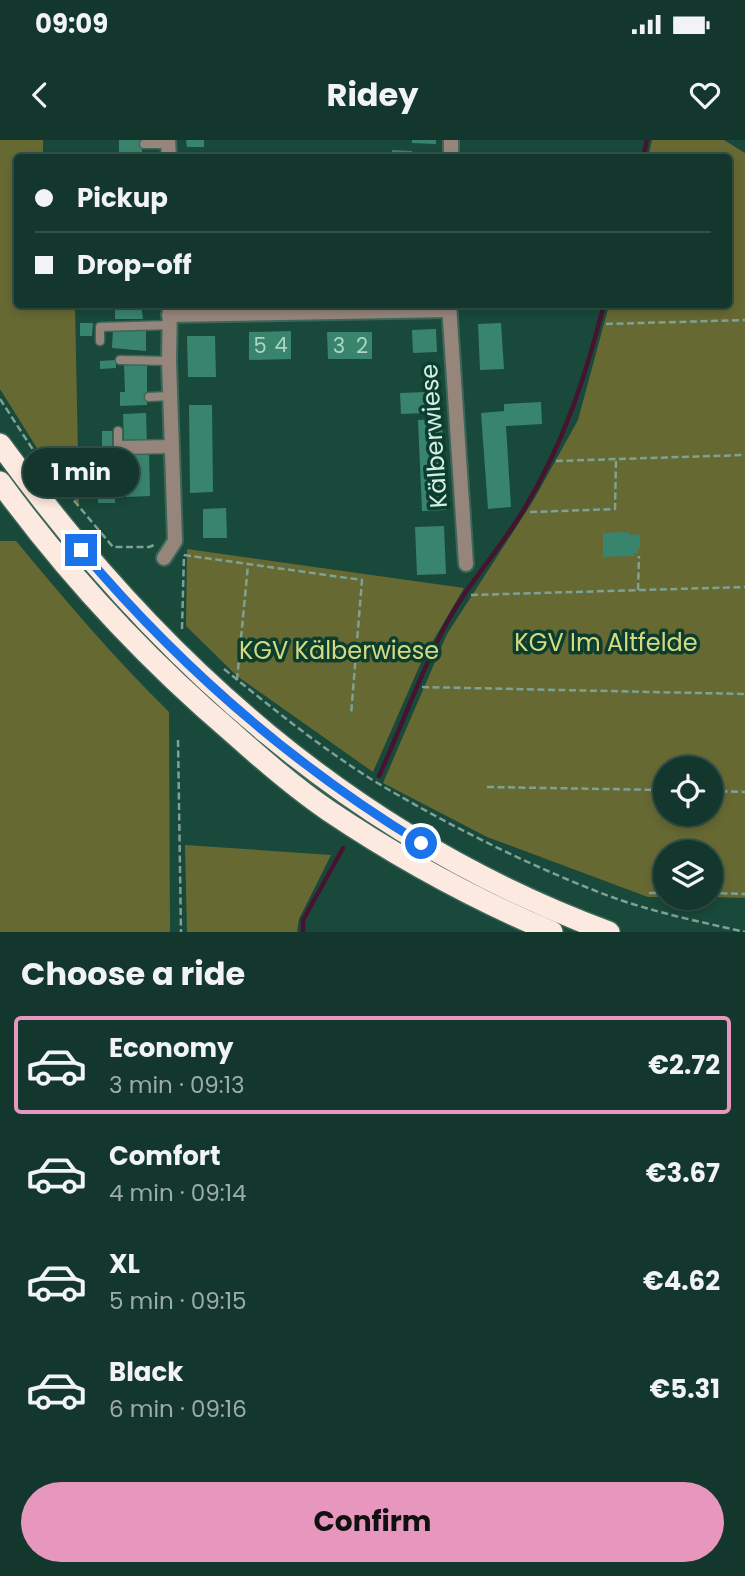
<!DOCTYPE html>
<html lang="en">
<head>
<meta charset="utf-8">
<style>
	:root { --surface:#13372c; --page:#1c3f34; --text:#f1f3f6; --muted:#9daca9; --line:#325148; --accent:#e797bd }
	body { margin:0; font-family:Poppins,sans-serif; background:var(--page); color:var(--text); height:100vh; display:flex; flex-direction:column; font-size:26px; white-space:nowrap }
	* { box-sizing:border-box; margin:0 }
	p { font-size:23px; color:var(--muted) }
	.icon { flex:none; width:38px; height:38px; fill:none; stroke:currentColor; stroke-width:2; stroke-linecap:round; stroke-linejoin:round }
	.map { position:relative; height:792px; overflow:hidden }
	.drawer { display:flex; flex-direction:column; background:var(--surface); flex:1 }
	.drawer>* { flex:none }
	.hud { position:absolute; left:14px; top:14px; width:718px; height:154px; border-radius:7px; box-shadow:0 4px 10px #0003,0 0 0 2px var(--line); display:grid; align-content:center; height:154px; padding:0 21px; background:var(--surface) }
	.controls { position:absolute; left:653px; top:616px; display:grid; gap:14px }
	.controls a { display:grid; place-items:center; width:70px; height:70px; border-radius:50%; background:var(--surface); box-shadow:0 4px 10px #0003,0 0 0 2px var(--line); font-size:35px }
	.end { position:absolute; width:32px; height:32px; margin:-16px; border:9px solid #1a73e8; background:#fff; box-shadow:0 0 0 4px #fff }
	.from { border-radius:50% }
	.bubble { position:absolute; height:49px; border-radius:24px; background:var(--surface); box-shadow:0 4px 10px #0003,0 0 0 2px var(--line); font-size:23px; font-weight:700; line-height:49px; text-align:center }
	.hud b { display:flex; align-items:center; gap:24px; height:66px; font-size:26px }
	.hud b+b { border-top:2px solid var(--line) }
	.hud i { width:18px; height:18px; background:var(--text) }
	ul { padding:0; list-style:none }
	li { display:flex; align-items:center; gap:21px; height:98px; margin:0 14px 10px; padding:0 7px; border:4px solid transparent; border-radius:7px }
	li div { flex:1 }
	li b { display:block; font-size:26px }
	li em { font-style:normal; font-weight:700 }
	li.active { border-color:var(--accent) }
	li>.icon { width:63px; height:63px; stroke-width:1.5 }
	h2 { padding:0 21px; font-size:32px; line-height:84px }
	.button { display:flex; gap:14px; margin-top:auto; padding:14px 21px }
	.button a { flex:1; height:80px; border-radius:42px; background:var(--accent); color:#111; font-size:28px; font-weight:700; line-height:80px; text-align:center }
	.status { display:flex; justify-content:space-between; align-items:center; height:49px; padding:0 35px; background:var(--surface); direction:ltr }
	.status svg { height:19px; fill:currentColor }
	header { display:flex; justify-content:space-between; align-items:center; height:91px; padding:0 21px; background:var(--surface); font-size:32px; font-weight:700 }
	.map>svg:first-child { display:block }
	.green { fill:#676933; fill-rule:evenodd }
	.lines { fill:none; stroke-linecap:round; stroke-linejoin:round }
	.stream { stroke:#46142f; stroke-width:4.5 }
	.building { fill:#39846d }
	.lane-casing { stroke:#3b6759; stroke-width:11 }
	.street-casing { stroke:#3b6759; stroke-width:18 }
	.highway-casing { stroke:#3b6759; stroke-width:24 }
	.path { stroke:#7ea195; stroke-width:2.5; stroke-dasharray:7 3.5; stroke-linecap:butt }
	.lane { stroke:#96857b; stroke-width:8 }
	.street { stroke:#96857b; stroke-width:14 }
	.highway { stroke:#fceae1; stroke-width:21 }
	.route { stroke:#1a73e8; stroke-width:9 }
	.labels { text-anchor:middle; stroke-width:7; stroke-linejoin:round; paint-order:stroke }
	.number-label { font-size:21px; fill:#aed4c6 }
	.street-label { font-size:24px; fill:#d5eee4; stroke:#0c3e30 }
	.park-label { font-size:24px; fill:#d6d980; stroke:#0c3e30 }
</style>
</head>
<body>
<div class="status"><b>09:09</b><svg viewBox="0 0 49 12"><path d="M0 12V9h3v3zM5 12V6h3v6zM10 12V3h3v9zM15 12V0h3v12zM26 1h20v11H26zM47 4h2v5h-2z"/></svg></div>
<header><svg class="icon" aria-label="back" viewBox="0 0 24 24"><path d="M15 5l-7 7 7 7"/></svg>Ridey<svg class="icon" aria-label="heart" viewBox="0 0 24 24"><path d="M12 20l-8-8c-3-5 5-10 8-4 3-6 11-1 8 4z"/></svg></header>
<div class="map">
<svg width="745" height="792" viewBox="0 0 745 792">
	<rect width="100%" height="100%" fill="#19493a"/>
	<g class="green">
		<polygon points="0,0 43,0 43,17 18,18 18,164 75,165 79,365 42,316 0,249"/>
		<path d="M 652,0 L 724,0 L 745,13 L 745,758 L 711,757 L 710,712 L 665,712 L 665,757 L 648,757 L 487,697 L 383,643 L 447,494 L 533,361 L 578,280 L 609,165 L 728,164 L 728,18 L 648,17 ZM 665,628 L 710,628 L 710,674 L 665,674 Z"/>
		<path d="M 0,401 L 16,401 C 65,460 114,518 169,572 L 170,792 L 0,792 Z"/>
		<polygon points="187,409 464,448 423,518 373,632 237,536 186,486"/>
		<polygon points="185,705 331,715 299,779 297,792 187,792"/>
	</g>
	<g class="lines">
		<g class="stream">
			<polyline points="643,18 647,0"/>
			<path d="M 379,636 C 401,588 419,537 443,490 C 465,447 498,412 523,371 C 563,305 585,239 604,164"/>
			<polyline points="303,792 303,780 343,708"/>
		</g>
	</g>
	<g class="building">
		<rect x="119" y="0" width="23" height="18"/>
		<polygon points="186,0 204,0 204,7 187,7"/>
		<polygon points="412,0 436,0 436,4 412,3"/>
		<polygon points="392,10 412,11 412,18 392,18"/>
		<polygon points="231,14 231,18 203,18 203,15"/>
		<polygon points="115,164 141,164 143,179 115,179"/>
		<polygon points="80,183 93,183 92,196 80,196"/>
		<polygon points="501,183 504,229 480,230 478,184"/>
		<polygon points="113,189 146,189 146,211 112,208"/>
		<polygon points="436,189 437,212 413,213 412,190"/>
		<polygon points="291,191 291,219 249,220 249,192"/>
		<polygon points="327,192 372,192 372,219 328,219"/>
		<polygon points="187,196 215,196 216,237 188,237"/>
		<polygon points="116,220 116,228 100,229 100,221"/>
		<polygon points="124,225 147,225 147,265 120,266 120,252 125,252"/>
		<polygon points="425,252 426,273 401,274 400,253"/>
		<polygon points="541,262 542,284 506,286 511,367 488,369 481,273 504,271 504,264"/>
		<polygon points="189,265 212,265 213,352 190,353"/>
		<polygon points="146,273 147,303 124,304 123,274"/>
		<polygon points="442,279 446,370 422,371 418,280"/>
		<polygon points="102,291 112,291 113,321 103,321 103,314 99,314 99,307 102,307"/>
		<polygon points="149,313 150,356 126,357 125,314"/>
		<rect x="98" y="349" width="17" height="14"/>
		<polygon points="226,368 227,398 203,398 203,369"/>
		<polygon points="444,386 446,434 417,435 415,387"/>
		<polygon points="629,392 629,395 640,394 640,408 638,408 638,413 634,413 634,416 603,417 603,393"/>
	</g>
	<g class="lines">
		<defs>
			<g id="lane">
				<polyline points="144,4 168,4"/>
				<polyline points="100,201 100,187 169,185"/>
				<polyline points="120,220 169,221"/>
				<polyline points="149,257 170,256"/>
				<polyline points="118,291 118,305 171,304"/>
				<polyline points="117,327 119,310 171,309"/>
			</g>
			<g id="street">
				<polyline points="168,0 169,18"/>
				<polyline points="451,18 451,0"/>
				<polyline points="449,164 466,424"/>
				<polyline points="169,175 449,170"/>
				<polyline points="164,418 175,401 169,221 170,164"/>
			</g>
			<g id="highway">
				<path d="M 0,304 C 158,522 354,698 609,792"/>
				<path d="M 0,342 C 68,435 146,519 234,594 C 264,621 295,648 329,671 C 399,718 474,759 552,792"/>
			</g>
		</defs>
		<use href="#lane" class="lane-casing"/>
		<use href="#street" class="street-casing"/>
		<use href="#highway" class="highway-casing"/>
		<g class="path">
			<polyline points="606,184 745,180"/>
			<polyline points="0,259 39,319 113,407 149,407 157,404"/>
			<polyline points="556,321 745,315"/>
			<polyline points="530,372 615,369 616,319"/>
			<polyline points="184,415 362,440 351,575"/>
			<polyline points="638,450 639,416"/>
			<polyline points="471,455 745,447"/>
			<polyline points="182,489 184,415"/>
			<path d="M 224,529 C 277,572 332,617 391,651 C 458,690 529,725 601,753 C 647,771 697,781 745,792"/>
			<polyline points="237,540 248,425"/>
			<polyline points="422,547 745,554"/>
			<polyline points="178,600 181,792"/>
			<polyline points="487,647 665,650"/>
			<polyline points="710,651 745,652"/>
			<polyline points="649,753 665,753"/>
			<polyline points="710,753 745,754"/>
		</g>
		<use href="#lane" class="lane"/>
		<use href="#street" class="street"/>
		<use href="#highway" class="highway"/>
	</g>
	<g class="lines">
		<path class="route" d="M 81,410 C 178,525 293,625 421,703"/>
	</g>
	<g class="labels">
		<g class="number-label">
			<text x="281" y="212">4</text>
			<text x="260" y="213">5</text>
			<text x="339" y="213">3</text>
			<text x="362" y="213">2</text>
		</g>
		<g class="street-label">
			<text transform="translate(434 296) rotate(-94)" y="8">Kälberwiese</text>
		</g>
		<g class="park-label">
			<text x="606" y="511">KGV Im Altfelde</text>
			<text x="339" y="519">KGV Kälberwiese</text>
		</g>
	</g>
</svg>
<div class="controls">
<a><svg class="icon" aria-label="locate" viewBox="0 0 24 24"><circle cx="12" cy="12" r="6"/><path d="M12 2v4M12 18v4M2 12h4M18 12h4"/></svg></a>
<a><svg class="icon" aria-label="layers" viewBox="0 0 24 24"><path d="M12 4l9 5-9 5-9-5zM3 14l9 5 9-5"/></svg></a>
</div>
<i class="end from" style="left:421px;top:703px"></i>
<i class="end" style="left:81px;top:410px"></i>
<div class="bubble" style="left:23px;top:308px;width:116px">1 min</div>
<div class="hud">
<b><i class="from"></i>Pickup</b>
<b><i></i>Drop-off</b>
</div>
</div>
<section class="drawer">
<h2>Choose a ride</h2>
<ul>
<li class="active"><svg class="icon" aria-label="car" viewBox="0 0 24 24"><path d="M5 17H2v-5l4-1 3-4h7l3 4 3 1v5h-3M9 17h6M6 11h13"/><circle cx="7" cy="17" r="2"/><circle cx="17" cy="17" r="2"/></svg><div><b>Economy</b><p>3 min · 09:13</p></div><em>€2.72</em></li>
<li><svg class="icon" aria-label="car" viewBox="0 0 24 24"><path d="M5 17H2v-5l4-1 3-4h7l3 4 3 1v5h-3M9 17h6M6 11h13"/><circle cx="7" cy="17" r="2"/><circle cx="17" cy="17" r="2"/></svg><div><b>Comfort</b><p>4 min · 09:14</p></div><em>€3.67</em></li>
<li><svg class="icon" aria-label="car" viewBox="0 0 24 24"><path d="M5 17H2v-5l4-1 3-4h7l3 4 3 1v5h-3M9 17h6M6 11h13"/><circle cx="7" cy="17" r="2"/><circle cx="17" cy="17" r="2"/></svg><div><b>XL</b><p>5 min · 09:15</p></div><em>€4.62</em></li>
<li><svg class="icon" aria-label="car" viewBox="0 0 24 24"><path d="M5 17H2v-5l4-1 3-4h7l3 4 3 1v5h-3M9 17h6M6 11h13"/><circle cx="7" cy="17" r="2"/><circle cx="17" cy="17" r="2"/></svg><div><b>Black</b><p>6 min · 09:16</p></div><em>€5.31</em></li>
</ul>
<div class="button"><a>Confirm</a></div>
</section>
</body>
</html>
